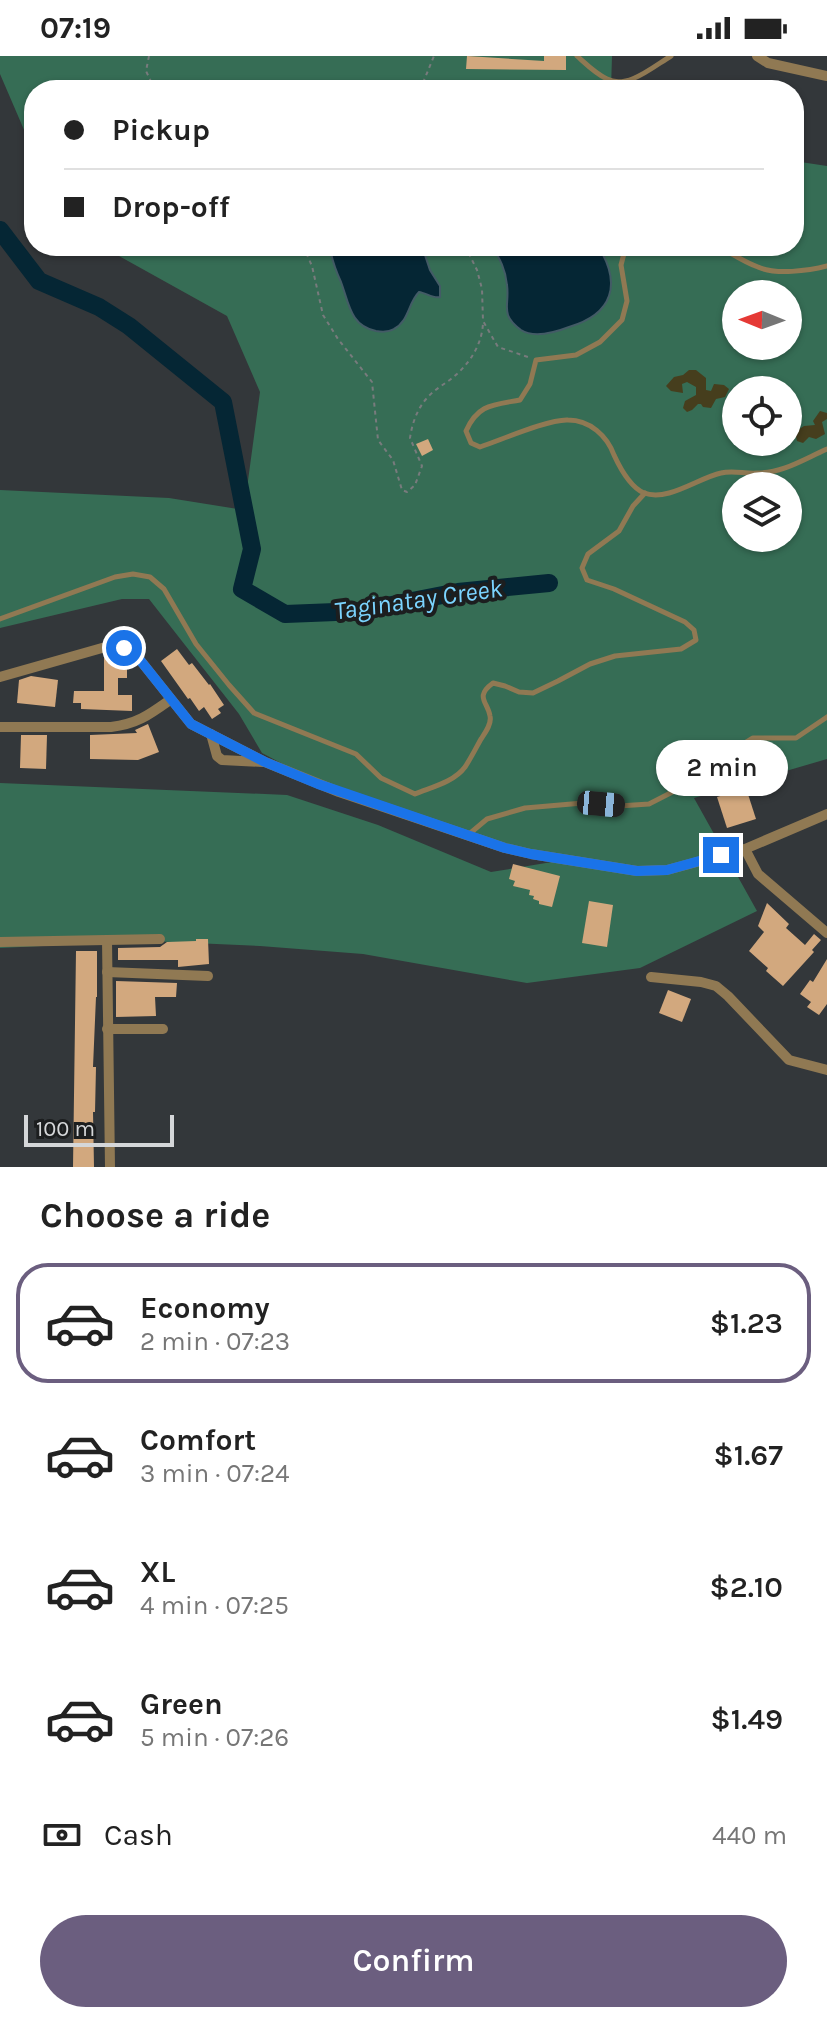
<!DOCTYPE html>
<html lang="en">
<head>
<meta charset="utf-8">
<style>
	:root { --surface:#fff; --page:#f6f6f6; --text:#222; --muted:#767676; --line:#e0e0e0; --accent:#6b5e7f }
	body { margin:0; font-family:Karla,sans-serif; background:var(--page); color:var(--text); height:100vh; display:flex; flex-direction:column; font-size:30px; white-space:nowrap }
	* { box-sizing:border-box; margin:0 }
	p { font-size:26px; color:var(--muted) }
	.icon { flex:none; width:44px; height:44px; fill:none; stroke:currentColor; stroke-width:2; stroke-linecap:round; stroke-linejoin:round }
	.map { position:relative; height:1111px; overflow:hidden }
	.side { display:flex; flex-direction:column; background:var(--surface); flex:1 }
	.side>* { flex:none }
	.top-card { position:absolute; left:24px; top:24px; width:780px; height:176px; border-radius:32px; box-shadow:0 2px 6px #0004; display:grid; align-content:center; height:176px; padding:0 40px; background:var(--surface) }
	.needle { width:52px; rotate:271deg }
	.buttons { position:absolute; left:722px; top:224px; display:grid; gap:16px }
	.buttons a { display:grid; place-items:center; width:80px; height:80px; border-radius:50%; background:var(--surface); box-shadow:0 2px 6px #0004; font-size:40px }
	.scale { position:absolute; left:24px; bottom:20px; width:150px; box-sizing:border-box; padding-left:8px; border:4px solid #d5d7d9; border-top:0; font-size:22px; line-height:28px; white-space:nowrap; color:#d5d7d9; -webkit-text-stroke:6px #1c1e1f; paint-order:stroke }
	.end { position:absolute; width:36px; height:36px; margin:-18px; border:10px solid #1a73e8; background:#fff; box-shadow:0 0 0 4px #fff }
	.from { border-radius:50% }
	.bubble { position:absolute; height:56px; border-radius:28px; background:var(--surface); box-shadow:0 2px 6px #0004; font-size:26px; font-weight:600; line-height:56px; text-align:center }
	.car { position:absolute; width:24px; height:48px; margin:-24px -12px; border-radius:10px; box-shadow:0 0 6px 2px #0007; background:linear-gradient(#222 24%,#8ab4d8 0 40%,#222 0 76%,#8ab4d8 0 86%,#222 0) }
	.top-card b { display:flex; align-items:center; gap:28px; height:76px; font-size:30px }
	.top-card b+b { border-top:2px solid var(--line) }
	.top-card i { width:20px; height:20px; background:var(--text) }
	ul { padding:0; list-style:none }
	li { display:flex; align-items:center; gap:24px; height:120px; margin:0 16px 12px; padding:0 24px; border:4px solid transparent; border-radius:32px }
	li div { flex:1 }
	li b { display:block; font-size:30px }
	li em { font-style:normal; font-weight:600 }
	li.active { border-color:var(--accent) }
	li>.icon { width:72px; height:72px; stroke-width:1.5 }
	h2 { padding:0 40px; font-size:36px; line-height:96px }
	.pay { display:flex; align-items:center; gap:20px; height:88px; padding:0 40px; font-size:30px }
	.pay p { margin-inline-start:auto }
	.action { display:flex; gap:16px; margin-top:auto; padding:16px 40px }
	.action a { flex:1; height:92px; border-radius:48px; background:var(--accent); color:#fff; font-size:32px; font-weight:600; line-height:92px; text-align:center }
	.status { display:flex; justify-content:space-between; align-items:center; height:56px; padding:0 40px; background:var(--surface); direction:ltr }
	.status svg { height:22px; fill:currentColor }
	.map>svg:first-child { display:block }
	.green { fill:#366d55; fill-rule:evenodd }
	.sand { fill:#463e1d }
	.water { fill:#052634; stroke:#435b66; stroke-width:2 }
	.lines { fill:none; stroke-linecap:round; stroke-linejoin:round }
	.river { stroke:#052634; stroke-width:18 }
	.building { fill:#d2a87e }
	.path { stroke:#787b7d; stroke-width:2; stroke-dasharray:4 4; stroke-linecap:butt }
	.service { stroke:#907953; stroke-width:5 }
	.minor { stroke:#907953; stroke-width:10 }
	.route { stroke:#1a73e8; stroke-width:10 }
	.labels { text-anchor:middle; stroke-width:8; stroke-linejoin:round; paint-order:stroke }
	.water-label { font-size:26px; font-style:italic; fill:#7bd4ff; stroke:#1c1e1f }
</style>
</head>
<body>
<div class="status"><b>07:19</b><svg viewBox="0 0 49 12"><path d="M0 12V9h3v3zM5 12V6h3v6zM10 12V3h3v9zM15 12V0h3v12zM26 1h20v11H26zM47 4h2v5h-2z"/></svg></div>
<div class="map">
<svg width="827" height="1111" viewBox="0 0 827 1111">
	<rect width="100%" height="100%" fill="#33373a"/>
	<g class="green">
		<polygon points="0,0 612,0 611,34 34,34 34,97 0,18"/>
		<path d="M 794,105 L 827,110 L 827,703 L 694,742 L 757,855 L 640,912 L 527,927 L 363,898 L 260,890 L 148,885 L 0,892 L 0,727 L 287,739 L 378,769 L 491,816 L 564,804 L 453,772 L 339,732 L 294,714 L 262,697 L 239,658 L 149,543 L 122,543 L 0,572 L 0,434 L 169,442 L 244,454 L 260,336 L 227,260 L 101,190 L 794,190 ZM 736,238 L 788,238 L 788,290 L 736,290 ZM 736,334 L 788,334 L 788,386 L 736,386 ZM 736,430 L 788,430 L 788,482 L 736,482 Z"/>
	</g>
	<g class="sand">
		<polygon points="689,314 696,314 706,322 706,334 711,335 714,328 724,329 729,333 725,341 716,343 711,352 703,351 701,348 698,348 692,354 687,356 683,352 685,345 696,339 696,331 687,326 682,328 683,337 671,335 666,330 674,321 683,319"/>
		<polygon points="820,355 827,357 827,363 822,366 825,378 816,383 809,381 803,387 797,385 795,376 804,370 815,369 813,365"/>
	</g>
	<g class="water">
		<path d="M 330,190 L 422,190 L 430,214 L 440,230 L 440,241 C 434,243 426,237 419,236 C 408,247 409,265 394,273 C 389,276 382,276 376,275 C 350,270 349,247 341,226 C 336,215 331,202 330,190 Z"/>
		<path d="M 490,190 L 598,190 C 622,228 613,258 569,271 C 556,276 535,283 521,274 C 499,258 510,250 507,229 C 506,216 500,200 490,190 Z"/>
	</g>
	<g class="lines">
		<polyline class="river" points="0,174 39,225 99,251 129,270 223,346 252,493 242,533 285,558 361,555 458,536 549,527"/>
	</g>
	<g class="building">
		<polygon points="467,0 544,5 544,0 566,0 566,14 466,13"/>
		<polygon points="428,383 433,394 422,400 416,388"/>
		<polygon points="177,593 189,609 192,607 209,629 210,628 224,649 218,653 221,657 212,663 204,651 199,655 190,642 188,643 161,605"/>
		<polygon points="115,599 125,602 132,607 132,611 127,611 127,622 118,622 118,639 132,639 132,655 81,653 81,647 73,647 74,635 104,635 104,600"/>
		<polygon points="31,620 58,624 55,651 17,647 19,624"/>
		<polygon points="148,668 159,696 138,704 90,703 90,679 137,677 135,674"/>
		<polygon points="21,679 47,679 46,713 20,712"/>
		<polygon points="746,732 756,763 727,772 717,741"/>
		<polygon points="513,808 560,820 552,851 539,848 539,845 533,843 534,840 529,839 530,834 513,830 515,825 509,823"/>
		<polygon points="589,845 613,849 607,891 582,887"/>
		<polygon points="767,847 789,868 786,872 805,889 814,878 821,884 812,894 814,896 783,930 766,915 768,912 749,895 764,876 758,870"/>
		<polygon points="196,883 208,883 209,908 178,911 178,904 118,904 118,892 160,891 167,886 196,885"/>
		<polygon points="76,895 97,895 97,941 96,941 93,1011 96,1011 95,1056 93,1056 94,1111 73,1111"/>
		<polygon points="827,903 827,948 819,959 807,951 811,946 800,938 810,924 813,926"/>
		<polygon points="116,925 177,927 176,941 155,941 156,960 116,961"/>
		<polygon points="668,934 691,943 682,966 659,957"/>
	</g>
	<g class="lines">
		<g class="path">
			<polyline points="149,0 146,15 155,34"/>
			<polyline points="420,34 434,0"/>
			<path d="M 303,190 L 312,210 L 323,259 L 338,283 L 372,326 L 378,384 L 393,404 L 402,434 L 407,436 L 415,429 L 422,410 L 410,382 C 412,368 417,353 427,342 C 434,334 443,329 451,323 C 469,309 483,288 483,265"/>
			<polyline points="465,190 477,214 482,233 483,265 498,291 531,302"/>
		</g>
		<g class="service">
			<path d="M 577,0 C 586,8 596,18 607,23 C 627,34 654,10 671,0"/>
			<path d="M 626,190 L 621,209 L 627,245 L 622,264 L 600,286 L 576,299 L 536,304 L 530,328 L 520,344 C 493,349 478,348 466,375 L 471,387 L 480,391 C 501,384 549,363 568,364 C 590,364 607,380 614,399 C 620,412 630,431 644,437 C 668,446 698,422 721,417 C 733,414 745,418 757,417 C 783,417 804,403 827,393"/>
			<path d="M 718,190 C 731,197 744,206 758,211 C 775,219 809,215 827,210"/>
			<path d="M 0,563 L 115,521 L 133,518 L 150,521 L 164,533 L 196,588 L 229,629 L 254,657 L 356,698 L 381,722 L 415,738 C 432,731 454,726 465,711 C 471,702 476,692 481,683 C 485,677 492,668 490,660 C 488,646 474,641 493,627 L 505,630 L 519,636 L 533,637 L 558,625 L 590,608 L 615,600 L 681,593 L 696,584 L 694,574 L 685,566 L 614,533 L 587,524 L 582,512 L 588,498 L 619,475 L 633,450 L 645,437"/>
			<polyline points="468,779 487,763 525,752 583,747 619,750 649,748 688,728 722,701 753,682 796,682 827,661"/>
		</g>
		<g class="minor">
			<polyline points="757,0 768,7 827,20"/>
			<path d="M 0,621 L 102,592 C 115,590 126,591 136,599 L 191,668 L 265,706 L 339,736 L 505,792 L 531,798 L 637,815 L 667,814 L 745,793 L 827,758"/>
			<path d="M 0,671 L 111,671 C 137,668 149,659 170,644"/>
			<polyline points="211,678 217,700 222,704 263,706"/>
			<polyline points="745,793 758,818 827,877"/>
			<polyline points="107,884 110,1111"/>
			<polyline points="0,886 160,883"/>
			<polyline points="107,916 208,920"/>
			<polyline points="651,921 701,926 716,930 728,940 789,1004 827,1014"/>
			<polyline points="107,973 163,973"/>
		</g>
	</g>
	<g class="lines">
		<polyline class="route" points="124,592 136,599 191,668 265,706 318,728 505,792 531,798 637,815 667,814 721,799"/>
	</g>
	<g class="labels">
		<g class="water-label">
			<text transform="translate(418 543) rotate(-8)" y="9">Taginatay Creek</text>
		</g>
	</g>
</svg>
<div class="buttons">
<a><svg class="needle" viewBox="-14 -14 28 28"><path d="M0-13l5 13h-10z" fill="#e53935"/><path d="M0 13l5-13h-10z" fill="#767676"/></svg></a>
<a><svg class="icon" aria-label="locate" viewBox="0 0 24 24"><circle cx="12" cy="12" r="6"/><path d="M12 2v4M12 18v4M2 12h4M18 12h4"/></svg></a>
<a><svg class="icon" aria-label="layers" viewBox="0 0 24 24"><path d="M12 4l9 5-9 5-9-5zM3 14l9 5 9-5"/></svg></a>
</div>
<div class="scale">100 m</div>
<i class="end from" style="left:124px;top:592px"></i>
<i class="end" style="left:721px;top:799px"></i>
<div class="bubble" style="left:656px;top:684px;width:132px">2 min</div>
<i class="car" style="left:601px;top:748px;rotate:95deg"></i>
<div class="top-card">
<b><i class="from"></i>Pickup</b>
<b><i></i>Drop-off</b>
</div>
</div>
<section class="side">
<h2>Choose a ride</h2>
<ul>
<li class="active"><svg class="icon" aria-label="car" viewBox="0 0 24 24"><path d="M5 17H2v-5l4-1 3-4h7l3 4 3 1v5h-3M9 17h6M6 11h13"/><circle cx="7" cy="17" r="2"/><circle cx="17" cy="17" r="2"/></svg><div><b>Economy</b><p>2 min · 07:23</p></div><em>$1.23</em></li>
<li><svg class="icon" aria-label="car" viewBox="0 0 24 24"><path d="M5 17H2v-5l4-1 3-4h7l3 4 3 1v5h-3M9 17h6M6 11h13"/><circle cx="7" cy="17" r="2"/><circle cx="17" cy="17" r="2"/></svg><div><b>Comfort</b><p>3 min · 07:24</p></div><em>$1.67</em></li>
<li><svg class="icon" aria-label="car" viewBox="0 0 24 24"><path d="M5 17H2v-5l4-1 3-4h7l3 4 3 1v5h-3M9 17h6M6 11h13"/><circle cx="7" cy="17" r="2"/><circle cx="17" cy="17" r="2"/></svg><div><b>XL</b><p>4 min · 07:25</p></div><em>$2.10</em></li>
<li><svg class="icon" aria-label="car" viewBox="0 0 24 24"><path d="M5 17H2v-5l4-1 3-4h7l3 4 3 1v5h-3M9 17h6M6 11h13"/><circle cx="7" cy="17" r="2"/><circle cx="17" cy="17" r="2"/></svg><div><b>Green</b><p>5 min · 07:26</p></div><em>$1.49</em></li>
</ul>
<div class="pay"><svg class="icon" aria-label="cash" viewBox="0 0 24 24"><path d="M3 7h18v10H3z"/><circle cx="12" cy="12" r="2"/></svg>Cash<p>440 m</p></div>
<div class="action"><a>Confirm</a></div>
</section>
</body>
</html>
